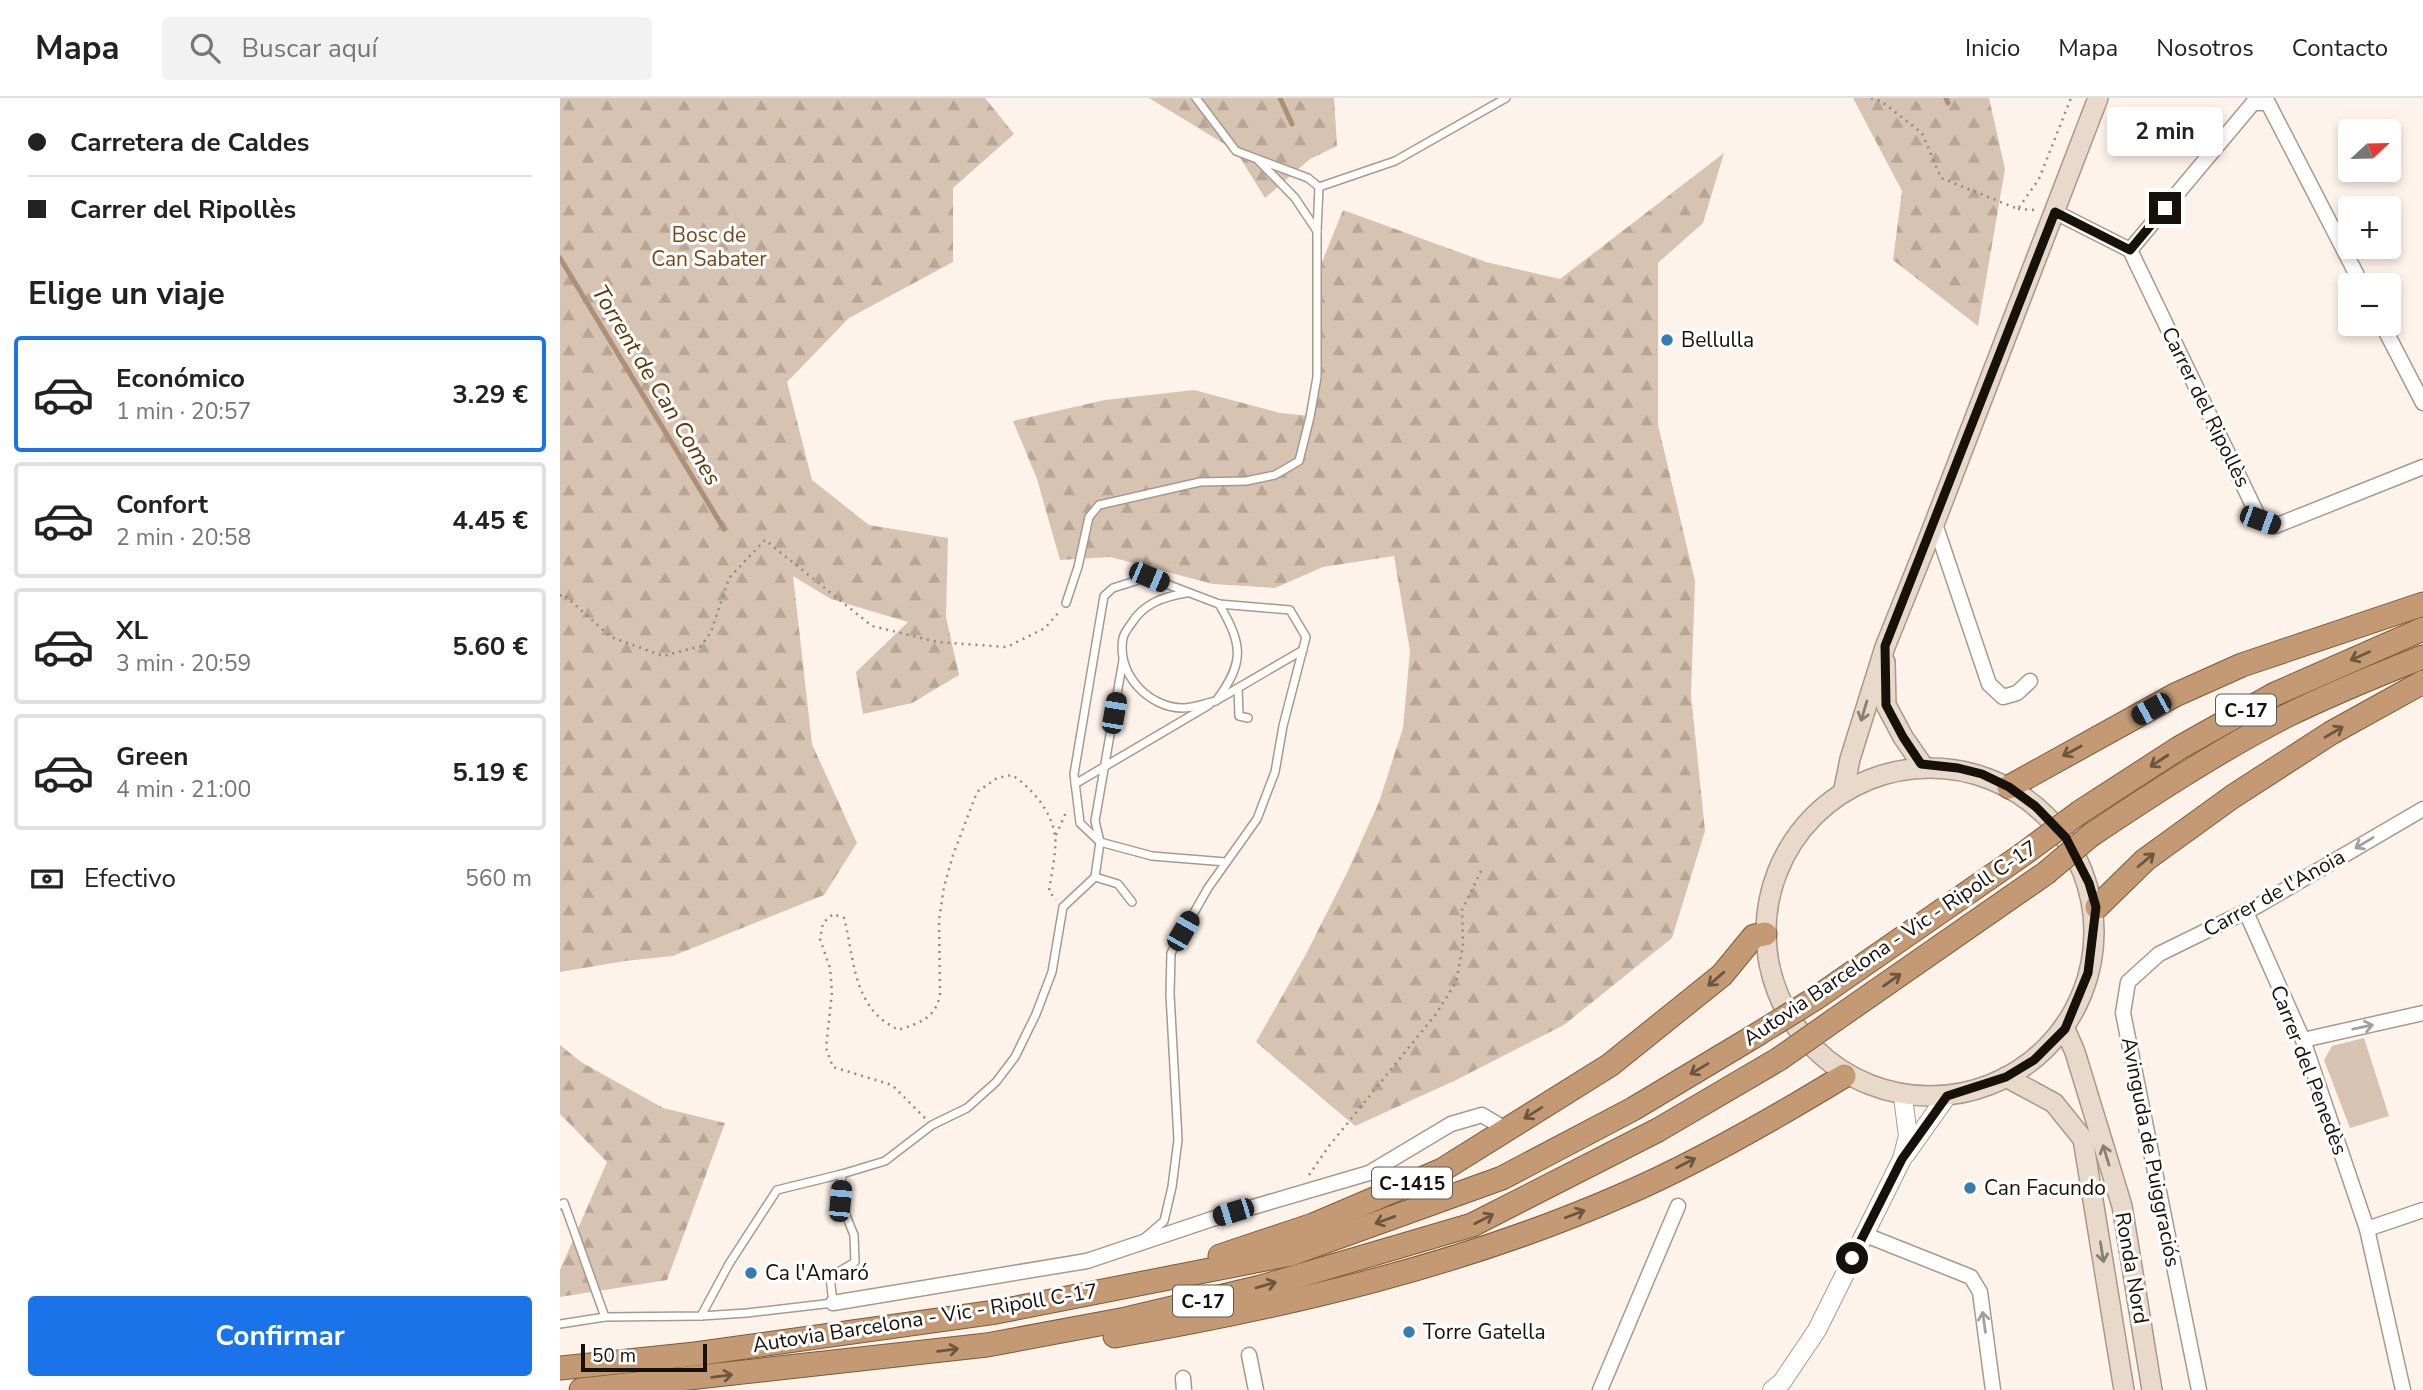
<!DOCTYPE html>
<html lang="es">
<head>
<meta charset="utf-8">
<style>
	:root { --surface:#fff; --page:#f2f2f2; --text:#222; --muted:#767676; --line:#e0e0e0; --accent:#1a73e8 }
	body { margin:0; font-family:"Nunito Sans",sans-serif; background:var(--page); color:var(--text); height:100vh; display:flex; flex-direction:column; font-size:26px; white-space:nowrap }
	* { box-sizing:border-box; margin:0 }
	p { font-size:23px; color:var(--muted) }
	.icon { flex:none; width:38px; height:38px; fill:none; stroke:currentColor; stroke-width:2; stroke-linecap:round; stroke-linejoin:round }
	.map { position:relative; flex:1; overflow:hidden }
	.side { display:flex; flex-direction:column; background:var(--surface); width:560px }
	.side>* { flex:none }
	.banner { display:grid; align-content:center; height:154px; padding:0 28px; background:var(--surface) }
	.needle { width:46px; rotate:68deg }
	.tools { position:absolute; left:1778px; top:21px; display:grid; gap:14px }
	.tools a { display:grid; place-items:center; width:63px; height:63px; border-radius:7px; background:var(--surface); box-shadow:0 4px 10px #0003; font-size:35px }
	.scale { position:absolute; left:21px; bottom:18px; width:126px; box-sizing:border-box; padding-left:7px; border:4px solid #17110c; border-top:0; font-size:19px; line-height:24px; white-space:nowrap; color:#17110c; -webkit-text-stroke:5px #fff; paint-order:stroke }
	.end { position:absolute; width:32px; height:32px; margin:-16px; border:9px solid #17110c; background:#fff; box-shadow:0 0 0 4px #fff }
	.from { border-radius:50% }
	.bubble { position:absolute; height:49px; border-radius:7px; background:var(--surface); box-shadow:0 4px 10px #0003; font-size:23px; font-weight:700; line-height:49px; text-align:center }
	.car { position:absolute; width:21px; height:42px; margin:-21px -10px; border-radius:9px; box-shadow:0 0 5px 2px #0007; background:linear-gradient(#222 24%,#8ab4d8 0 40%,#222 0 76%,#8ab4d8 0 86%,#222 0) }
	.banner b { display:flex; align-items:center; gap:24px; height:66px; font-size:26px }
	.banner b+b { border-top:2px solid var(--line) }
	.banner i { width:18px; height:18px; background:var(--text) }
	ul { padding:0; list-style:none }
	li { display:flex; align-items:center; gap:21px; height:116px; margin:0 14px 10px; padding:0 14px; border:4px solid var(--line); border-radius:7px }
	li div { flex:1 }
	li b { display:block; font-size:26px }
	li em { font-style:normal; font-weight:700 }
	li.active { border-color:var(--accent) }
	li>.icon { width:63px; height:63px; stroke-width:1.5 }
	h2 { padding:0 28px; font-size:32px; line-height:84px }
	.pay { display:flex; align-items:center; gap:18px; height:77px; padding:0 28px; font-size:26px }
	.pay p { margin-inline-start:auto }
	.primary-button { display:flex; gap:14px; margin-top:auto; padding:14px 28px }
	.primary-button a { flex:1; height:80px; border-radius:7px; background:var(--accent); color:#fff; font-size:28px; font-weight:700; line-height:80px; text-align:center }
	header { display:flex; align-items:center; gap:42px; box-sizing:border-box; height:98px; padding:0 35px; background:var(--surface); border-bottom:2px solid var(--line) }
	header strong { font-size:33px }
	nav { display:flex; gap:38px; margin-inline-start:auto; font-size:24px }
	.search { width:490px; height:63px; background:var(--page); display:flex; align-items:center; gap:18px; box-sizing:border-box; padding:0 24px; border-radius:7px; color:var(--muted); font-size:26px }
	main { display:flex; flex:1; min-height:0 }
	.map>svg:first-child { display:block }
	.forest { fill:url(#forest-firs) }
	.park { fill:#d6c3b1 }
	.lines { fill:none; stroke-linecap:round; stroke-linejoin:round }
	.stream { stroke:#ad9075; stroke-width:5 }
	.service-casing { stroke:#aa998b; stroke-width:10 }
	.minor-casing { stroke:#aa998b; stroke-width:17 }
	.tertiary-casing { stroke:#aa998b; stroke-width:20 }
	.secondary-casing { stroke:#aa998b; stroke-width:22 }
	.trunk-casing { stroke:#7d5a38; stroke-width:25 }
	.path { stroke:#928982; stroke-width:2.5; stroke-dasharray:2 5; stroke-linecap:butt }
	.service { stroke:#fff; stroke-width:7 }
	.minor { stroke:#fff; stroke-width:14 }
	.tertiary { stroke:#fff; stroke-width:18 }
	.secondary { stroke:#e8d9ca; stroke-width:19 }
	.trunk { stroke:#c39a73; stroke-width:23 }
	.trunk-bridge-casing { stroke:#7d5a38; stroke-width:25; stroke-linecap:butt }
	.trunk-bridge { stroke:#c39a73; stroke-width:23 }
	.oneway { stroke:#6d5640 }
	.oneway2 { stroke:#8a7f74 }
	.oneway3 { stroke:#a2a09e }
	.route { stroke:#17110c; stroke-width:9 }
	.poi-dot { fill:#357db1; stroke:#fff; stroke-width:2.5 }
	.labels { text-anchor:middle; stroke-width:6; stroke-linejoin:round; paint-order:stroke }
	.shield { fill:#fff; stroke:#5d5855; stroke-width:2 }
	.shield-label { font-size:19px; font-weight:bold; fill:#17110c }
	.park-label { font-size:21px; fill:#72481c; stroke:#fff }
	.poi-label { font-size:21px; fill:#17110c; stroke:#fff; text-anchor:start }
	.street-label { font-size:21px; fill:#17110c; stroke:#fff }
	.water-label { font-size:23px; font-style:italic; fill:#5f3605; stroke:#fff }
</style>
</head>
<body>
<header>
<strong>Mapa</strong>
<div class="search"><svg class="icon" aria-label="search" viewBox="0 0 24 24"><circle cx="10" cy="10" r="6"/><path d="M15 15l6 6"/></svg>Buscar aquí</div>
<nav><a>Inicio</a><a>Mapa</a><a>Nosotros</a><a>Contacto</a></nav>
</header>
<main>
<section class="side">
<div class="banner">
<b><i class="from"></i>Carretera de Caldes</b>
<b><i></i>Carrer del Ripollès</b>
</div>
<h2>Elige un viaje</h2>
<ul>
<li class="active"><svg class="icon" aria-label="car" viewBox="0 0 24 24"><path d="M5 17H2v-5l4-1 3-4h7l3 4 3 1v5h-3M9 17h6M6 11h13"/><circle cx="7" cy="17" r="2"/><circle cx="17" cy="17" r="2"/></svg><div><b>Económico</b><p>1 min · 20:57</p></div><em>3.29 €</em></li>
<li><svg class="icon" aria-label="car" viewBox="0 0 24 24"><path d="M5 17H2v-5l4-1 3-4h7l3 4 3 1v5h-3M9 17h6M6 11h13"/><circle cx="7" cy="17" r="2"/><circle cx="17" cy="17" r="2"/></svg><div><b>Confort</b><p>2 min · 20:58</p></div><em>4.45 €</em></li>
<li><svg class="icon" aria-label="car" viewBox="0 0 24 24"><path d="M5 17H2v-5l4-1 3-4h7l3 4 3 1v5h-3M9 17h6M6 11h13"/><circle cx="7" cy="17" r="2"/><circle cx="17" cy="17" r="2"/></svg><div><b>XL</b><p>3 min · 20:59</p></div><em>5.60 €</em></li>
<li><svg class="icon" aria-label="car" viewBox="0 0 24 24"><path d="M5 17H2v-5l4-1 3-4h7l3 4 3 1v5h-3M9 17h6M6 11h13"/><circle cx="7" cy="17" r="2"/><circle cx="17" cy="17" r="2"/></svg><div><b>Green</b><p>4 min · 21:00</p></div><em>5.19 €</em></li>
</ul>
<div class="pay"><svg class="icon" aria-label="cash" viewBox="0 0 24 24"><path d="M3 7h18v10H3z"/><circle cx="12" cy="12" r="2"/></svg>Efectivo<p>560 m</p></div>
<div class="primary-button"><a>Confirmar</a></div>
</section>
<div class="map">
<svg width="1863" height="1292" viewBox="0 0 1863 1292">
	<defs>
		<pattern id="forest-firs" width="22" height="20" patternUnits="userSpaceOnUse" patternTransform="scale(1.75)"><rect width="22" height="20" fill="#d6c3b1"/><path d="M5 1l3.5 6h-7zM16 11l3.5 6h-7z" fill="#b7a697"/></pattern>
	</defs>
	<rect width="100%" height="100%" fill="#fef3ea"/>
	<g class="forest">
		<polygon points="0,0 425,0 454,36 393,90 393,164 289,220 227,284 252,382 309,427 388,440 386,519 399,577 352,605 303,616 296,574 348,524 271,501 233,478 252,646 297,745 264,797 113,858 65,863 0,874"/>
		<polygon points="589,0 774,0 777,48 750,61 705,100 676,53"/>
		<polygon points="1293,0 1429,0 1445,71 1418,228 1333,162 1342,93"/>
		<polygon points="1164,55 1143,125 1098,165 1098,327 1135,483 1131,597 1145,733 1112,840 1004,927 894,983 795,1028 696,944 745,858 787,775 819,704 843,630 850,553 834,458 763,469 715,490 653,486 550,459 500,462 477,381 453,323 545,302 634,292 720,315 750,318 758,174 783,112 926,164 1000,181"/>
		<polygon points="0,947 21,964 103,1010 165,1025 107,1182 0,1199 0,1172 47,1064 0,1016"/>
	</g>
	<polygon class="park" points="1804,940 1829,1018 1790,1030 1764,962 1772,948"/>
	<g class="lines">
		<g class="stream">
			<polyline points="720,0 732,26"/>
			<polyline points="1386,0 1388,5"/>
			<polyline points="0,160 164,431"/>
		</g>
		<defs>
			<g id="service">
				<polyline points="636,0 676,53 748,80 759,89 835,63 946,0"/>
				<polyline points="757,133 759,89"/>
				<path d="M 626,495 C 603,499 584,505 571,526 C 568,530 564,536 563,540 C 556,576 589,610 623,610 C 633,610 646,605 656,603 C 685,564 683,547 659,506"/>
				<polyline points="506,505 518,469 529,419 539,407 640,384 686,383 715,377 739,363 750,319 757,279 757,133 735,100 698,62"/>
				<polyline points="563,562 535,723 540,744 535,779 558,786 572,804"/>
				<polyline points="678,590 679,618 688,620"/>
				<polyline points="659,601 743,552"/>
				<polyline points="515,686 649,607"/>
				<polyline points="0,1107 4,1105 45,1219"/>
				<polyline points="583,1141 604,1123 612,1089 618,1042 610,896 611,855 648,790 697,721 715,674 723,628 746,539 730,512 659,506 588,479 553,490 544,498 514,676 520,725 540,744 592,758 666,764"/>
				<polyline points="141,1218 169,1166 217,1092 282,1076"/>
				<polyline points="0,1226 45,1219 141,1218 187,1215 273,1205 270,1179 295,1164 294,1137 280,1103 282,1076 325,1063 372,1027 407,1010 436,984 455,959 476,916 492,874 503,809 535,779"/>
			</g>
			<g id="minor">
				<polyline points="1495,114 1570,152 1700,422 1715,428 1863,369"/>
				<polyline points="1570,152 1693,5 1708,5 1802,187"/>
				<polyline points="1822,226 1863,305"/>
				<polyline points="1375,426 1429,586 1443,599 1457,595 1470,583"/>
				<polyline points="1686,814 1743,942 1807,1131 1843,1292"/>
				<polyline points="1743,942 1863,915"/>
				<polyline points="1807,1131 1863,1112"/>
				<polyline points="1303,1136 1411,1179 1420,1194 1433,1292"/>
				<polyline points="273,1205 527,1163 652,1121 809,1075 891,1026 922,1017 947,1032"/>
				<polyline points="689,1257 696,1292"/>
				<polyline points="623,1280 624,1292"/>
				<polyline points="1040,1292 1118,1108"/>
				<polyline points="1639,1292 1563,915 1568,884 1599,856 1699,807 1863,711"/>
			</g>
			<g id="tertiary">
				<polyline points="1346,1056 1387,998"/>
				<polyline points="1212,1292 1222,1284 1257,1232 1342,1061 1348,1038 1343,999"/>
			</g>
			<g id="secondary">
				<polyline points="1325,564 1326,607 1343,639 1361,665"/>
				<circle cx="1370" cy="834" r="164"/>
				<polyline points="1284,691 1290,661 1325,549 1368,442 1538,0"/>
				<polyline points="1505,931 1515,954 1562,1108 1592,1292"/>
				<polyline points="1446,979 1494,1005 1523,1041 1564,1292"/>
			</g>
			<g id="trunk">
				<polyline points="1449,689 1615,597 1682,567 1863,506"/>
				<polyline points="1520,714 1619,650 1715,596 1863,531"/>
				<path d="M 1531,737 C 1594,695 1658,653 1726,618 C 1771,596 1817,577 1863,559"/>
				<polyline points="1537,809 1585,762 1672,699 1771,635 1863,584"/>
				<polyline points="1256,900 1462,757"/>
				<polyline points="1276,921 1486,775"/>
				<polyline points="660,1158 753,1127 882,1072 1050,967 1162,877 1194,838 1205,836"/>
				<path d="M 555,1238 C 728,1208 904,1167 1065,1096 C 1139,1064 1215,1020 1284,978"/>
				<polyline points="0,1270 135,1256 436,1214 731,1156 942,1080 1073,1011 1198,936"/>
				<polyline points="21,1292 427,1247 566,1221 701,1189 912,1127 1098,1032 1219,961"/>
			</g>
		</defs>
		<use href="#service" class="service-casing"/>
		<use href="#minor" class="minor-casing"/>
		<use href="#tertiary" class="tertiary-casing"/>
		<use href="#secondary" class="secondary-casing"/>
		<use href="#trunk" class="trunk-casing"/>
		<g class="path">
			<polyline points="1311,0 1321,3 1362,35 1381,80 1458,111 1479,81 1511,0"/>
			<polyline points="1458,111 1476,112"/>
			<polyline points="0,498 3,496 51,539 103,558 141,548 151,534 169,480 205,442 312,528 377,544 447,549 485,530 500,513"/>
			<polyline points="496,737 507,712"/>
			<path d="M 365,1020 L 332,987 L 273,969 L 266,950 L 272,894 L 270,870 L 260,841 L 263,825 L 273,816 L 284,820 C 293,853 292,893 319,919 C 324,924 332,928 338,932 C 359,925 375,921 380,897 L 379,822 L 384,789 L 393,757 L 417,694 L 437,680 L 452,677 C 472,690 492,714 495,738 C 497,752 491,778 489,793 L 496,802"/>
			<polyline points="749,1077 769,1048 876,916 896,884 903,848 902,812 922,771"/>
		</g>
		<use href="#service" class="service"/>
		<use href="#minor" class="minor"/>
		<use href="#tertiary" class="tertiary"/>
		<use href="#secondary" class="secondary"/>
		<use href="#trunk" class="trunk"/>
		<defs>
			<g id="trunk-bridge">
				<polyline points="1462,757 1520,714"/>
				<polyline points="1486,775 1531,737"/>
				<polyline points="1198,936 1256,900"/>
				<polyline points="1219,961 1276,921"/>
			</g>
		</defs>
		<use href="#trunk-bridge" class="trunk-bridge-casing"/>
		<use href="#trunk-bridge" class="trunk-bridge"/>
	</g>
	<defs><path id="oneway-shaft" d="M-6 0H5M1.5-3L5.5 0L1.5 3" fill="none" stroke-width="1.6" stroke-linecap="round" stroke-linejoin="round" transform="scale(1.75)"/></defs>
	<g class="oneway">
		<use href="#oneway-shaft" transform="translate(1800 558) rotate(156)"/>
		<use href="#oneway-shaft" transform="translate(1774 634) rotate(-31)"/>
		<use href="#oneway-shaft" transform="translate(1512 653) rotate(151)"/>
		<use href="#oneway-shaft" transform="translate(1599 663) rotate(147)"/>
		<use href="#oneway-shaft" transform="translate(1586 762) rotate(-40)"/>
		<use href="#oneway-shaft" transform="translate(1156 881) rotate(139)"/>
		<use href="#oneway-shaft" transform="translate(1332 882) rotate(-35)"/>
		<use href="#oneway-shaft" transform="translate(1139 971) rotate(149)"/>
		<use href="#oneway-shaft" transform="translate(973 1015) rotate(148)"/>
		<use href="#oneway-shaft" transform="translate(1126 1065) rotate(-27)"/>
		<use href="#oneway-shaft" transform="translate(1015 1116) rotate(-21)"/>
		<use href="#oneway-shaft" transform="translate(924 1121) rotate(-27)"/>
		<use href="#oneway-shaft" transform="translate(825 1122) rotate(160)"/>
		<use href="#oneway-shaft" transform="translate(706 1187) rotate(-16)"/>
		<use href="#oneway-shaft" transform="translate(388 1252) rotate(-7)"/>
		<use href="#oneway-shaft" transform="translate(162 1278) rotate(-7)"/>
	</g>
	<g class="oneway2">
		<use href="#oneway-shaft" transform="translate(1304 613) rotate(106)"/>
		<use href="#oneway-shaft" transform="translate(1546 1057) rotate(-107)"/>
		<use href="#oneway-shaft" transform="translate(1542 1154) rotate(81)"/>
	</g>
	<g class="oneway3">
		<use href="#oneway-shaft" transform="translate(1804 745) rotate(149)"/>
		<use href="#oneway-shaft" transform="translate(1803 929) rotate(-12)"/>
		<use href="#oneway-shaft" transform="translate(1424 1224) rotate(-98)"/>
	</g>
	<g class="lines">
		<polyline class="route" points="1292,1160 1342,1061 1387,998 1446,979 1474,962 1505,931 1528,875 1536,809 1529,785 1506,740 1475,708 1449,689 1422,676 1398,670 1361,666 1343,639 1326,607 1325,548 1495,114 1570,152 1605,110"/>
	</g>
	<g class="poi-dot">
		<circle cx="1107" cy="242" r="7"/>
		<circle cx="1410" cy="1090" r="7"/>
		<circle cx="191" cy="1175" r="7"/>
		<circle cx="849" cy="1234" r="7"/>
	</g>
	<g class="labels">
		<g class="shield">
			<rect x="1656" y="596.5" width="60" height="31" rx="5"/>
			<rect x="812" y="1069.5" width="80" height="31" rx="5"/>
			<rect x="613" y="1187.5" width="60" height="31" rx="5"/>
		</g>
		<g class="shield-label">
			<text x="1686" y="619">C-17</text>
			<text x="852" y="1092">C-1415</text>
			<text x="643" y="1210">C-17</text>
		</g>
		<g class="park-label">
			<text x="149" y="144">Bosc de<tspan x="149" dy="24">Can Sabater</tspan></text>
		</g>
		<g class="poi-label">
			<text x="1121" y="249">Bellulla</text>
			<text x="1424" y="1097">Can Facundo</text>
			<text x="205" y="1182">Ca l'Amaró</text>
			<text x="863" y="1241">Torre Gatella</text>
		</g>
		<g class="street-label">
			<text transform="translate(1646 309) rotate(64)" y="7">Carrer del Ripollès</text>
			<text transform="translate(1714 795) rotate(-29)" y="7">Carrer de l'Anoia</text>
			<text transform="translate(1330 845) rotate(-34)" y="7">Autovia Barcelona - Vic - Ripoll C-17</text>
			<text transform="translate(1749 972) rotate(69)" y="7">Carrer del Penedès</text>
			<text transform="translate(1591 1054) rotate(79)" y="7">Avinguda de Puiggraciós</text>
			<text transform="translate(1572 1170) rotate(80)" y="7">Ronda Nord</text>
			<text transform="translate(365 1220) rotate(-9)" y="7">Autovia Barcelona - Vic - Ripoll C-17</text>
		</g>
		<g class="water-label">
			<text transform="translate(97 287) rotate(59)" y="8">Torrent de Can Comes</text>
		</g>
	</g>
</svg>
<div class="tools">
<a><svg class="needle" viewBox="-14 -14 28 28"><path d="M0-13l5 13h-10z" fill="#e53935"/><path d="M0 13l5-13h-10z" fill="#767676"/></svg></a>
<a>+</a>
<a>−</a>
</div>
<div class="scale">50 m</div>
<i class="end from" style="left:1292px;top:1160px"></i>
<i class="end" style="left:1605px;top:110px"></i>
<div class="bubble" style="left:1547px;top:9px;width:116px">2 min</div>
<i class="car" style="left:1700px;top:422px;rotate:110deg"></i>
<i class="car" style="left:589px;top:479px;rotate:113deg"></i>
<i class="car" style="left:1591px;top:611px;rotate:241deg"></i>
<i class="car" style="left:554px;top:615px;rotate:10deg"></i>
<i class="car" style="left:623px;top:833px;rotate:30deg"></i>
<i class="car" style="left:280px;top:1103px;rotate:5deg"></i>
<i class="car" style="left:673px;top:1114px;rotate:253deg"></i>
</div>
</main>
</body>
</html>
